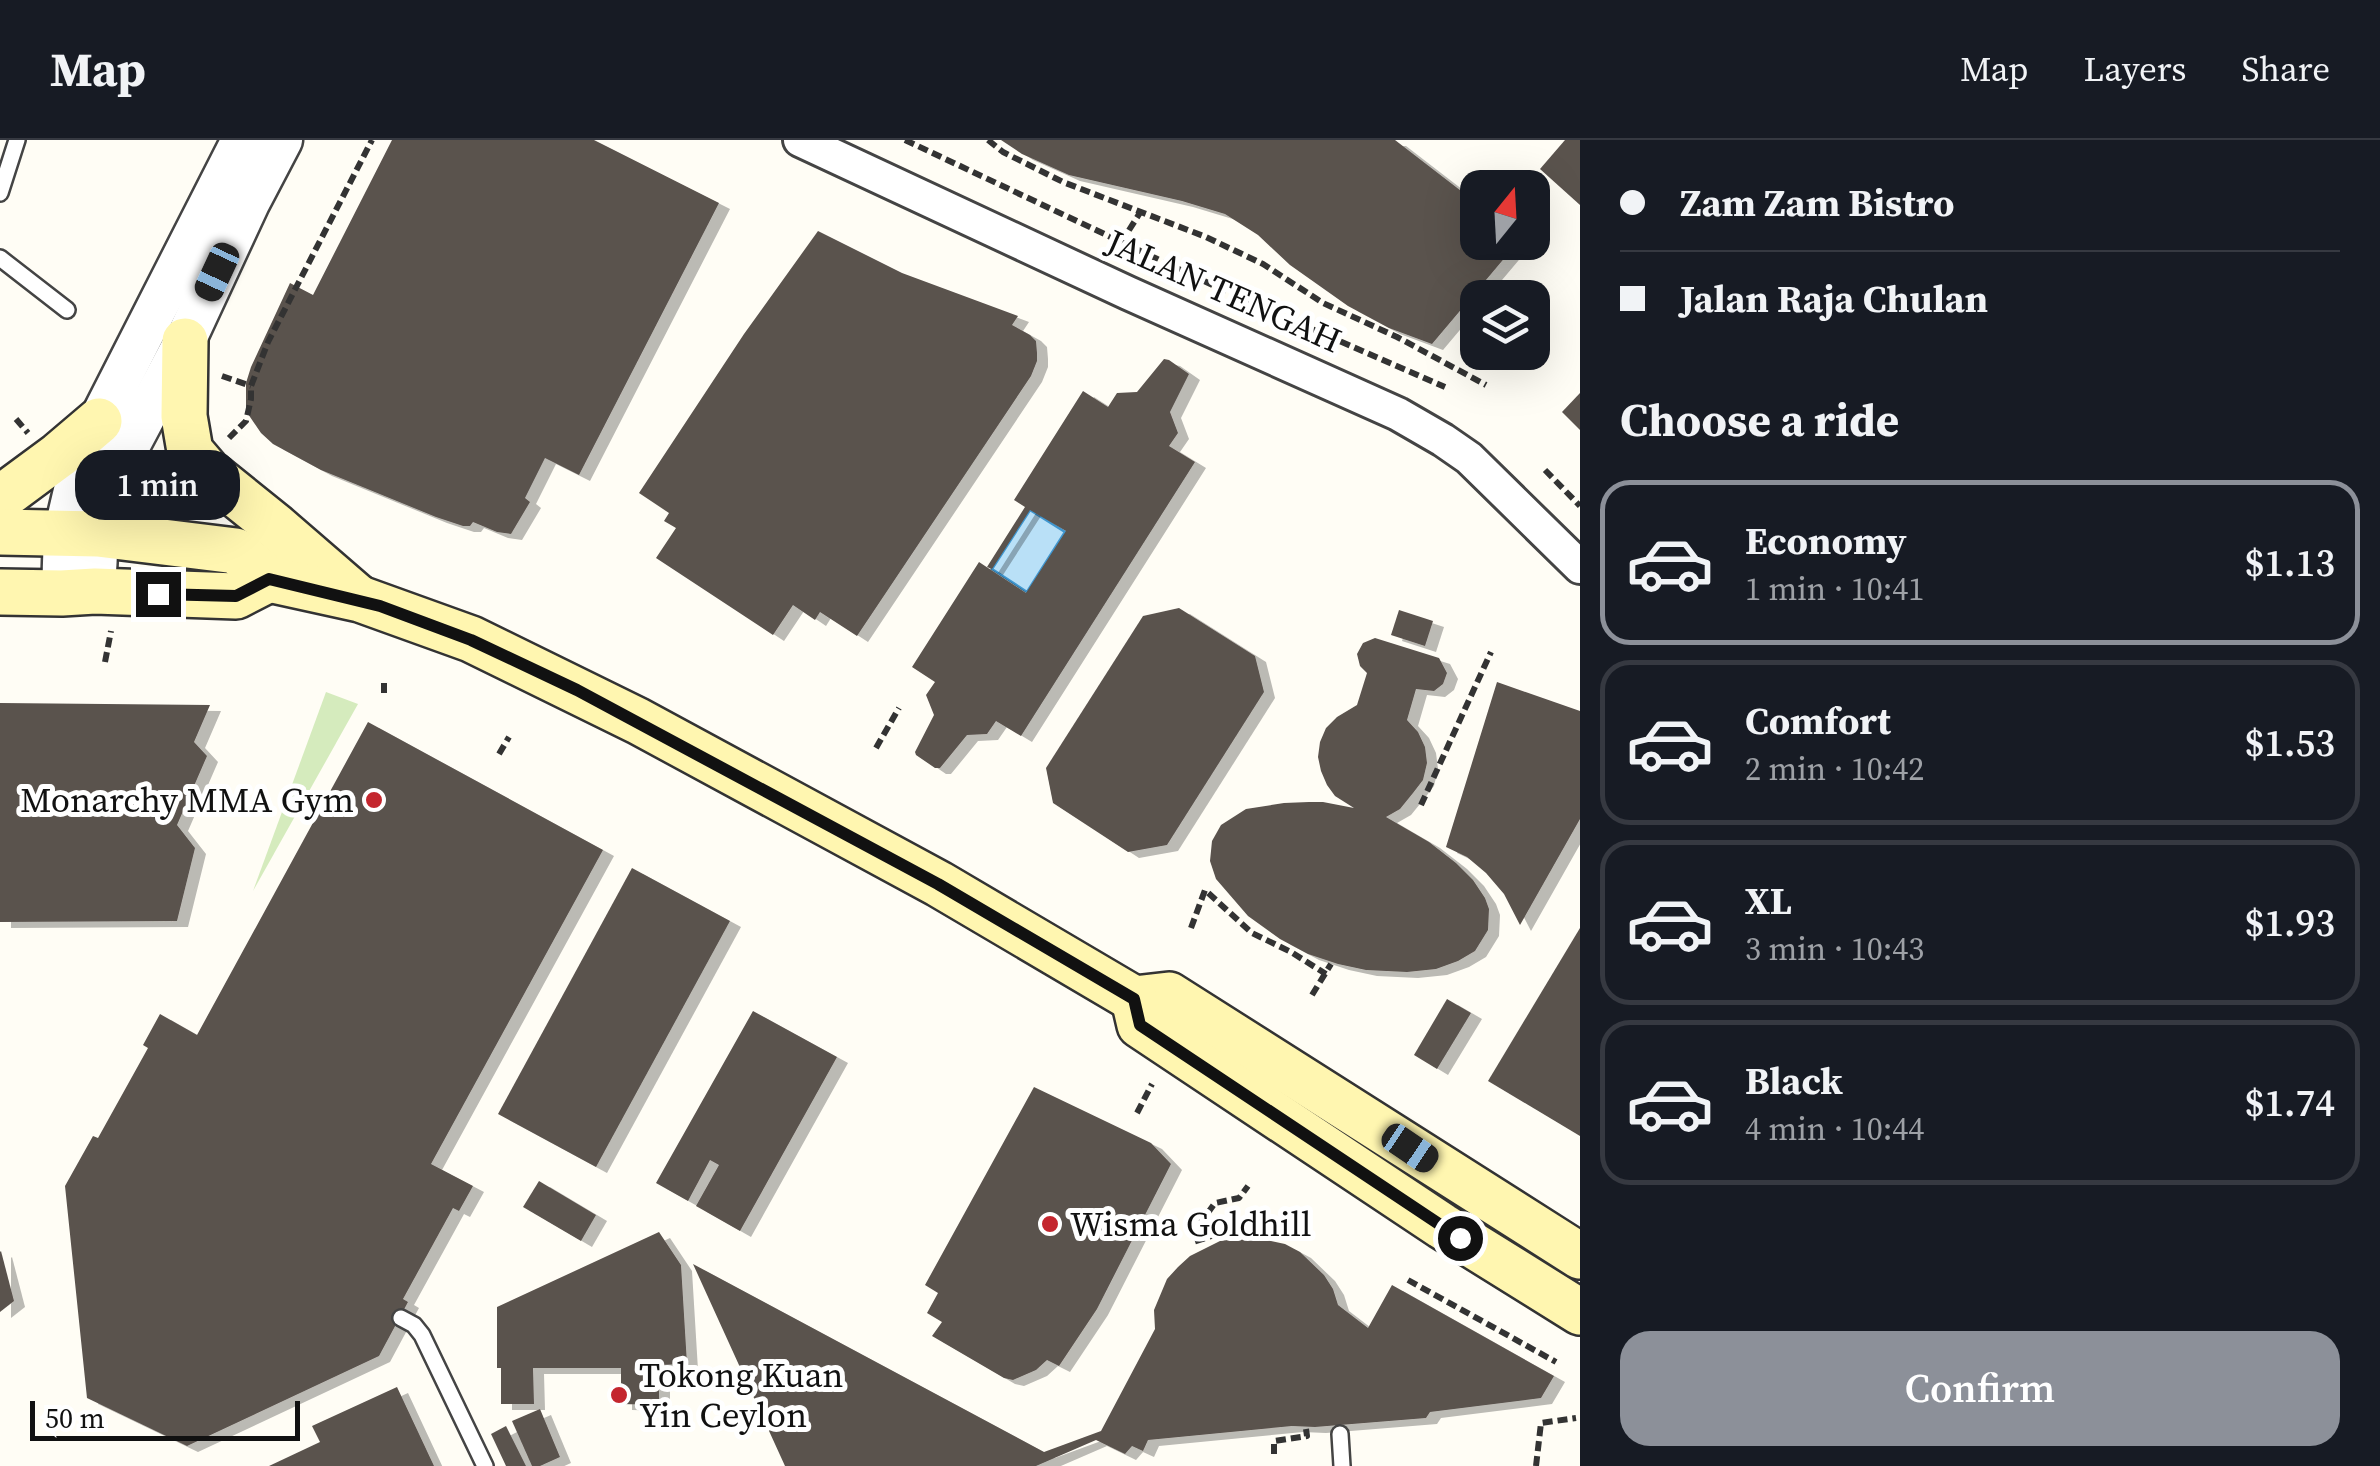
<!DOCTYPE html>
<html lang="en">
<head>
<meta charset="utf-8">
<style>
	:root { --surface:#171b24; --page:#20242c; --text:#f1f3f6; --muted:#9ea1a6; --line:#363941; --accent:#8c9099 }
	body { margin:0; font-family:"Source Serif 4",serif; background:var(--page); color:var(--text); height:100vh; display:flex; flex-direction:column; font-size:38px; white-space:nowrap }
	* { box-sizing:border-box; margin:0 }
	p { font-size:32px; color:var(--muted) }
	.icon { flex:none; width:55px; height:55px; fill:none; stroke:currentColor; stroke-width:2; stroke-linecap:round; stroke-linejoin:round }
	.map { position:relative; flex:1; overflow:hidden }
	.details { display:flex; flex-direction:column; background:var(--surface); width:800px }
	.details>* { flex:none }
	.top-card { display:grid; align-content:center; height:220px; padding:0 40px; background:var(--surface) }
	.needle { width:65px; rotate:18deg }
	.fabs { position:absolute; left:1460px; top:30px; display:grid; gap:20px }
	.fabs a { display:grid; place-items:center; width:90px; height:90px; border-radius:20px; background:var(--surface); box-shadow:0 10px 40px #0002; font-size:50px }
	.scale { position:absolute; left:30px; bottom:25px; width:270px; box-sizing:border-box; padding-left:10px; border:5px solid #111; border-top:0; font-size:28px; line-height:35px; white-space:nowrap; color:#111; -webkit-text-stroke:8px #fff; paint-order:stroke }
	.end { position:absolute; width:45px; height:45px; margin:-22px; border:12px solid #111; background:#fff; box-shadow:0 0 0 5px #fff }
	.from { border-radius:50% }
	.bubble { position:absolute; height:70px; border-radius:30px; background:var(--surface); box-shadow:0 10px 40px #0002; font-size:32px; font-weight:600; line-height:70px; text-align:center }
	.car { position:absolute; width:30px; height:60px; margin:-30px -15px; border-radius:12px; box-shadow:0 0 8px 2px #0007; background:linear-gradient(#222 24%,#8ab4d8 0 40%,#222 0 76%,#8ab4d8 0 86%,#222 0) }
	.top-card b { display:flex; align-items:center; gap:35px; height:95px; font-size:38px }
	.top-card b+b { border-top:2px solid var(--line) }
	.top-card i { width:25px; height:25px; background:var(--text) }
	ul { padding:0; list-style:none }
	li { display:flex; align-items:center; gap:30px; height:165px; margin:0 20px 15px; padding:0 20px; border:5px solid var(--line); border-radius:30px }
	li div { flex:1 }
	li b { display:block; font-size:38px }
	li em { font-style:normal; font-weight:600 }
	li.current { border-color:var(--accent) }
	li>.icon { width:90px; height:90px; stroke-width:1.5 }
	h2 { padding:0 40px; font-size:45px; line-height:120px }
	.button { display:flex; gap:20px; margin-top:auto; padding:20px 40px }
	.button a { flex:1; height:115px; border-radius:30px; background:var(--accent); color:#fff; font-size:40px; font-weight:600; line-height:115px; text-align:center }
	header { display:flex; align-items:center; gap:60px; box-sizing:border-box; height:140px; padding:0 50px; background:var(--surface); border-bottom:2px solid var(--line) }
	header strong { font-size:48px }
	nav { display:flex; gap:55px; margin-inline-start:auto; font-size:35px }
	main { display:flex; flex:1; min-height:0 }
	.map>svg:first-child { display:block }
	.green { fill:#d5ebbd }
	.water { fill:#b9e0f7; stroke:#3f96cf; stroke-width:2.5 }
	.building { fill:#5a524d; filter:url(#shadow) }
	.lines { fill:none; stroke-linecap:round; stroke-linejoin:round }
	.service-casing { stroke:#444; stroke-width:20 }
	.minor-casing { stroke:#444; stroke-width:38 }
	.tertiary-casing { stroke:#444; stroke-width:45 }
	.secondary-casing { stroke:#333; stroke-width:50 }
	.path { stroke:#333; stroke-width:6; stroke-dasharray:10 5; stroke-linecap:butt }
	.service { stroke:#fff; stroke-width:15 }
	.minor { stroke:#fff; stroke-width:32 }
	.tertiary { stroke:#fff; stroke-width:40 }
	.secondary { stroke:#fff6b0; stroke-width:45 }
	.route { stroke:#111; stroke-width:12 }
	.poi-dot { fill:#c4262e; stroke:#fff; stroke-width:4 }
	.labels { text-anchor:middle; stroke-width:10; stroke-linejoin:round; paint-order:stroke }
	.street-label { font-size:35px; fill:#111; stroke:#fff }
	.poi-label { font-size:35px; fill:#111; stroke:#fff; text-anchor:start }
</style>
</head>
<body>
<header>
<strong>Map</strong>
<nav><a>Map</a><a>Layers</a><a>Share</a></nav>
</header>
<main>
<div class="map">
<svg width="1580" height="1326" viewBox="0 0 1580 1326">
	<defs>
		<filter id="shadow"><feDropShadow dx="11" dy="6" stdDeviation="0" flood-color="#0004"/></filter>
	</defs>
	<rect width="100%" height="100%" fill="#fffdf5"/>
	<polygon class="green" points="326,552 358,564 253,751"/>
	<polygon class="water" points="1030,370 1065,392 1027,452 992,429"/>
	<g class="building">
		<polygon points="392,0 594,0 719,63 579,335 545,318 525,358 530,362 511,394 497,392 473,382 470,386 463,386 436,377 321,330 273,304 261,293 246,271 246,243 251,227 290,143 313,155"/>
		<polygon points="1001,0 1395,0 1478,64 1478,102 1518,102 1432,204 1389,188 1348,166 1290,125 1258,95 1225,74 1182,61 1069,35 1022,14"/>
		<polygon points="1565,0 1580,0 1580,65 1540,29"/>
		<polygon points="818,91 902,133 1018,176 1012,185 1030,195 1036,201 1037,213 1037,221 1031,236 857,496 820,472 815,480 793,465 773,495 656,418 676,388 664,381 669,373 639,353 744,194"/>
		<polygon points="1164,219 1169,220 1189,234 1170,272 1178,293 1169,306 1195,322 1021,596 996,581 987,594 967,595 940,628 935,628 916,615 915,612 934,575 926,555 935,542 912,527 979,422 1026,453 1066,391 1030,370 992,429 987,427 1025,367 1014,360 1083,251 1108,267 1117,253 1137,252"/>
		<polygon points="1580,253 1580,290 1562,272"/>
		<polygon points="1179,468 1255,516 1264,552 1167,705 1128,712 1053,663 1046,628 1143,476"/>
		<polygon points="1399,470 1433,481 1425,506 1391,495"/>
		<polygon points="1375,498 1439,518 1447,533 1443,544 1434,551 1416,549 1407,580 1418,592 1425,607 1427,623 1423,640 1413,653 1400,669 1386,677 1429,702 1456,723 1473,740 1485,758 1489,769 1488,790 1475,811 1458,821 1436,829 1407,832 1366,830 1338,824 1308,814 1280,799 1248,776 1216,739 1210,721 1212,701 1221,685 1246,669 1284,663 1309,662 1323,662 1354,668 1335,656 1327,645 1321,631 1318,617 1320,602 1326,588 1337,577 1357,565 1367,533 1360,526 1357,514 1363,503"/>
		<polygon points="1497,542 1580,571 1580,679 1520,785 1504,754 1486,733 1467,717 1446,707"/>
		<polygon points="0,563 210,565 194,602 207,616 177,685 195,708 177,781 0,782"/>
		<polygon points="368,582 603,710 431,1024 473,1046 459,1071 453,1068 403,1159 408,1162 379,1216 187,1306 87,1258 65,1046 93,996 98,998 148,908 143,905 160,874 197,895"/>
		<polygon points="632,728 730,781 596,1027 498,974"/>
		<polygon points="1580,788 1580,996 1488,941"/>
		<polygon points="1447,859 1471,873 1437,929 1414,915"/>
		<polygon points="753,871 837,917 740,1091 696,1066 719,1025 710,1020 688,1061 656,1043"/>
		<polygon points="1034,947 1151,1003 1171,1024 1097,1169 1059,1226 1047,1220 1036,1230 1013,1240 1004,1238 932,1196 942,1182 927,1173 938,1153 925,1145"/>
		<polygon points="539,1041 596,1075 581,1101 523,1067"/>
		<polygon points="659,1092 681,1125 687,1224 659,1225 659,1265 621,1264 621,1228 533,1228 534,1264 501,1264 501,1228 497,1228 497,1167"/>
		<polygon points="1252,1097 1285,1104 1300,1112 1324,1135 1333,1149 1338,1165 1368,1188 1392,1145 1554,1236 1541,1258 1430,1272 1426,1278 1315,1287 1292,1286 1148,1300 1143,1311 1132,1306 1125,1314 1096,1300 1036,1326 785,1326 693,1124 1044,1312 1101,1291 1155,1189 1154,1170 1167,1139 1178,1127 1190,1116 1220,1101"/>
		<polygon points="1,1111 14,1161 0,1172 0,1112"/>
		<polygon points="397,1247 434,1326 269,1326 320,1302 312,1286"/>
		<polygon points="540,1269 560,1317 540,1326 532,1326 512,1281"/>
		<polygon points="506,1286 526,1326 506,1326 491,1294"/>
	</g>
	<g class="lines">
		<defs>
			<g id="service">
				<polyline points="0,53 17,0"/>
				<polyline points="0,118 67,170"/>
				<polyline points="401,1178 414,1185 422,1195 485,1326"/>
				<polyline points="1340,1294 1342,1326"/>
			</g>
			<polyline id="minor" points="800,0 1128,153 1398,274 1443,300 1469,318 1580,427"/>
			<g id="tertiary">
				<polyline points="95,451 98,394 111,340 185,201 249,63 282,0"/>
				<polyline points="62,453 64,393 80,325 99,281 242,0"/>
			</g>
			<g id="secondary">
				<polyline points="185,201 184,276 190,311 208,332 275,386 357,457"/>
				<polyline points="0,357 9,352 59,315 99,281"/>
				<polyline points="0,392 98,394 236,411 269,439 360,459 471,499 638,581 939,744 1134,859 1169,855 1580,1116"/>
				<polyline points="0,452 62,453 95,451 236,456 269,439"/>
				<polyline points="1134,859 1140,885 1442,1086 1580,1172"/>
			</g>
		</defs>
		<use href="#service" class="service-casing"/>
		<use href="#minor" class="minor-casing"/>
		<use href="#tertiary" class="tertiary-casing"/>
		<use href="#secondary" class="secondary-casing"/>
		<g class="path">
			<polyline points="905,0 1236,156 1445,247"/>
			<polyline points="988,0 1003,12 1063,42 1206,97 1263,124 1323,163 1397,197 1486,245"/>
			<polyline points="1121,103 1141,71"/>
			<polyline points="222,236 251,246"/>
			<polyline points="16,279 28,293"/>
			<polyline points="229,298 246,281 251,259 251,246 268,202 372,0"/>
			<polyline points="1545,330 1580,366"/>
			<polyline points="105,522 111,491"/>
			<polyline points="384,543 384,556"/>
			<polyline points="876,608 899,568"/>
			<polyline points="499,614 509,597"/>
			<polyline points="1421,665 1491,512"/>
			<polyline points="1191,788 1205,750 1252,793 1291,812 1326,834"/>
			<polyline points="1312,855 1331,824"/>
			<polyline points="1137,973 1152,944"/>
			<polyline points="1233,1089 1193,1102 1194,1092 1215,1063 1239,1058 1248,1046"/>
			<polyline points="1408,1140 1556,1222"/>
			<polyline points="1274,1314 1274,1301 1307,1296 1306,1289"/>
			<polyline points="1536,1326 1541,1283 1576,1278"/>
		</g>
		<use href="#service" class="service"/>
		<use href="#minor" class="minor"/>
		<use href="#tertiary" class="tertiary"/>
		<use href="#secondary" class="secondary"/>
	</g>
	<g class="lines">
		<polyline class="route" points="158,454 236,456 269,439 380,466 471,500 577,550 938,744 1134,859 1140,885 1460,1098"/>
	</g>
	<g class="poi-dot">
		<circle cx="374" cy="660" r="10"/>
		<circle cx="1050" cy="1084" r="10"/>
		<circle cx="619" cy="1255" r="10"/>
	</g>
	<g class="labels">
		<g class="street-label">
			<text transform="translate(1224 151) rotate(24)" y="12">JALAN TENGAH</text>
		</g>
		<g class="poi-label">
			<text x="354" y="672" text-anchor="end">Monarchy MMA Gym</text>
			<text x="1070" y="1096">Wisma Goldhill</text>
			<text x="639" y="1247">Tokong Kuan<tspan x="639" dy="40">Yin Ceylon</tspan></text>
		</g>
	</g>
</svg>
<div class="fabs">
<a><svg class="needle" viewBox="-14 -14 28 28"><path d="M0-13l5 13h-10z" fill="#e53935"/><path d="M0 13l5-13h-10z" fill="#9ea1a6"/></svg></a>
<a><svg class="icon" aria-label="layers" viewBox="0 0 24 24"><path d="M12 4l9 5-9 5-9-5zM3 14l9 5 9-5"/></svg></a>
</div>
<div class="scale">50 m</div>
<i class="end from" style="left:1460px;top:1098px"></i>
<i class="end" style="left:158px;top:454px"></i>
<div class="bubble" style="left:75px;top:310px;width:165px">1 min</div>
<i class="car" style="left:217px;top:132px;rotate:205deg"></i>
<i class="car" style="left:1410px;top:1008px;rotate:124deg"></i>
</div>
<section class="details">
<div class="top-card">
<b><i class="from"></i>Zam Zam Bistro</b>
<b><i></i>Jalan Raja Chulan</b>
</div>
<h2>Choose a ride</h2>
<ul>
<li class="current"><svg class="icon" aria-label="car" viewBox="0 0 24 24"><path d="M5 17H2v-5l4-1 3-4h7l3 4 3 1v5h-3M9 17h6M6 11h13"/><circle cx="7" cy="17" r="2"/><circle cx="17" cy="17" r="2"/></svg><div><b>Economy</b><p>1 min · 10:41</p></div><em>$1.13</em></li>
<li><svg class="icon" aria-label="car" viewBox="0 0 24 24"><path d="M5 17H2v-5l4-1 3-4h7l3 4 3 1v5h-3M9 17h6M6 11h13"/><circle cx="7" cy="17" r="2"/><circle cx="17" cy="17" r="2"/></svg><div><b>Comfort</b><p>2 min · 10:42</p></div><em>$1.53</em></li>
<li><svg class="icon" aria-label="car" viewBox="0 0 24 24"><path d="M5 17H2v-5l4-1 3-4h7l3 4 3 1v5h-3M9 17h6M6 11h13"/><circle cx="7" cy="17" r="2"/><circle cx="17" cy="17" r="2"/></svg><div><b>XL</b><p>3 min · 10:43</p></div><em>$1.93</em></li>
<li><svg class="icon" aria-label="car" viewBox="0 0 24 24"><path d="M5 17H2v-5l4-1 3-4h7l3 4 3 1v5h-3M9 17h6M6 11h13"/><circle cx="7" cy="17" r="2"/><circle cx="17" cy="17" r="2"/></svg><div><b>Black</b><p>4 min · 10:44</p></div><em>$1.74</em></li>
</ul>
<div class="button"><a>Confirm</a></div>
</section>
</main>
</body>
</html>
